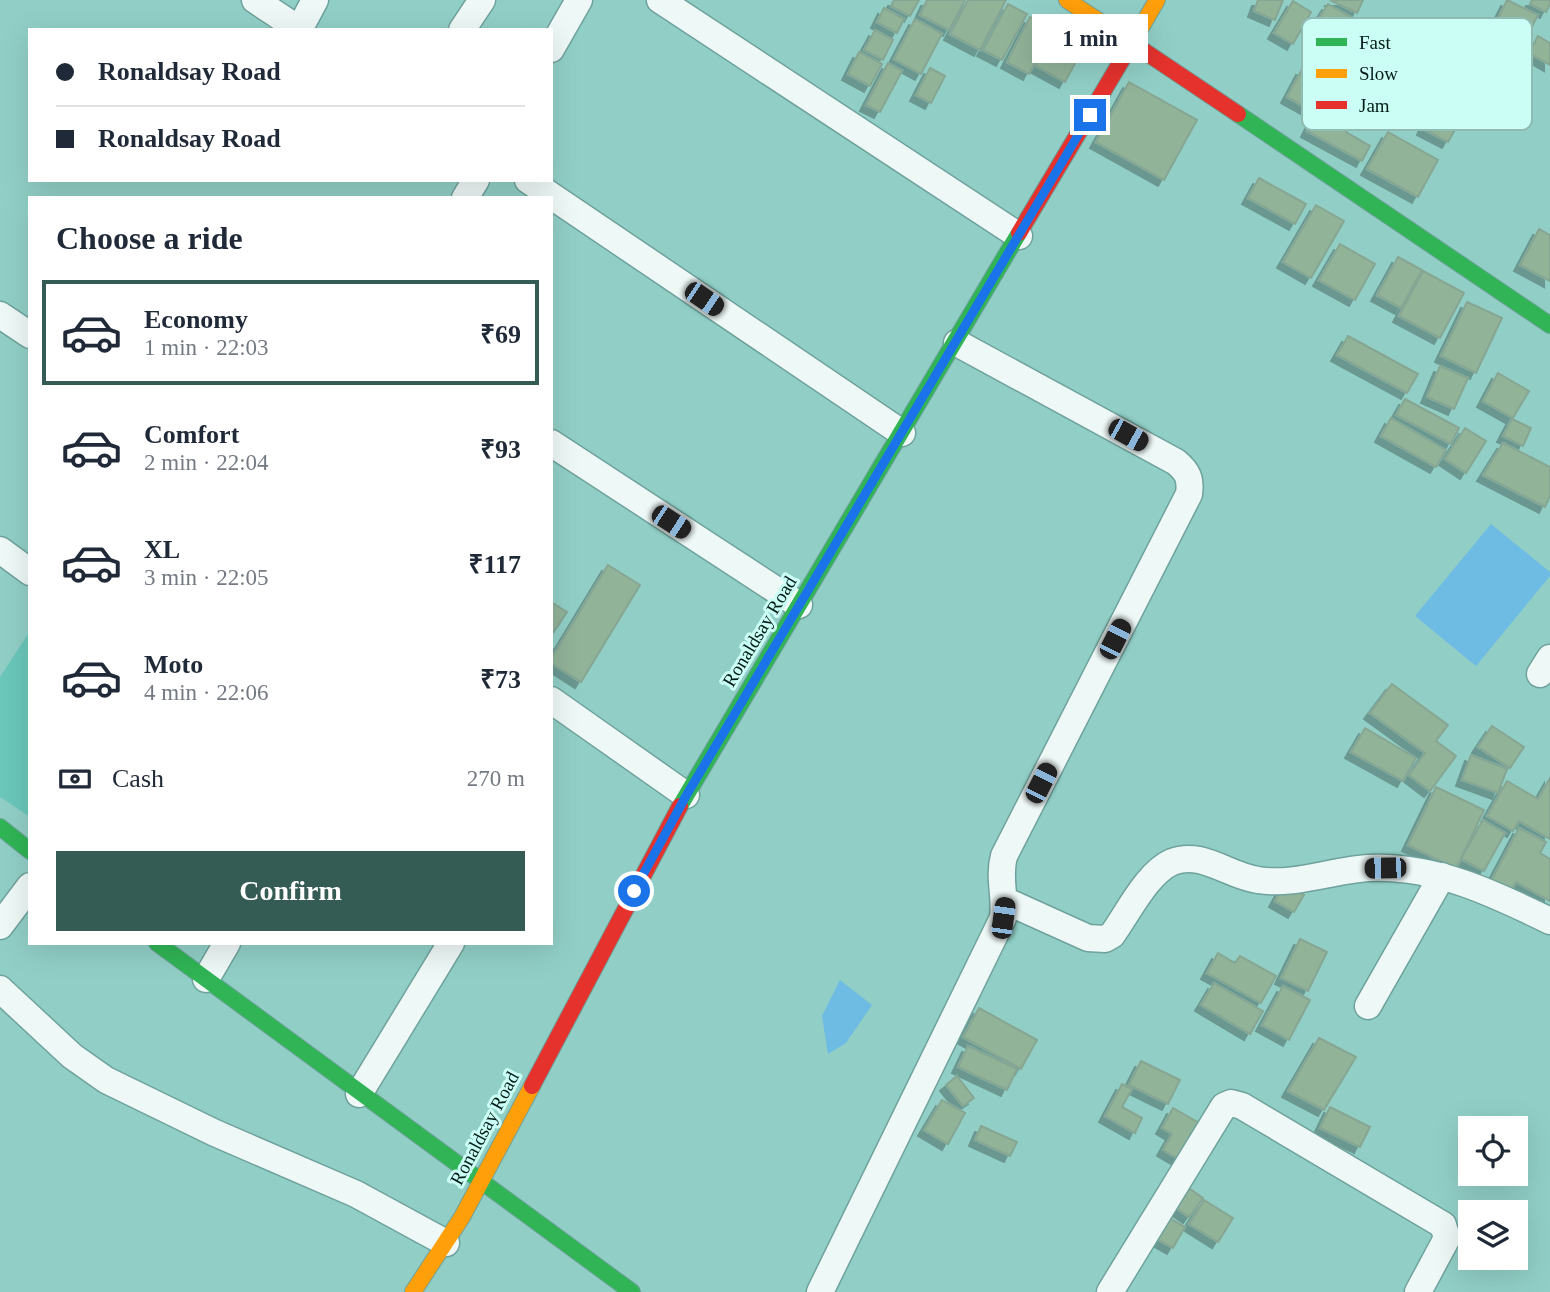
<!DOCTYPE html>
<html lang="en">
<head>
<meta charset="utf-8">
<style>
	:root { --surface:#fff; --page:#f6f6f7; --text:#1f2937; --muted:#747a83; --line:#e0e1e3; --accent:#355b55 }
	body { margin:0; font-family:Georgia,serif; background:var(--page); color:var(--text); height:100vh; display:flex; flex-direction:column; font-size:26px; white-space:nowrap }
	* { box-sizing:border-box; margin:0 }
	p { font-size:23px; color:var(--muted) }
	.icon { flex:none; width:38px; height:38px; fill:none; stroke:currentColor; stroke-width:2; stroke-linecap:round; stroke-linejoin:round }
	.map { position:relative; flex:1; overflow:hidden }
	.side { position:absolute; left:28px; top:196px; width:525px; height:749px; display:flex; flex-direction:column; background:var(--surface); border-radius:0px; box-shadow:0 7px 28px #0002 }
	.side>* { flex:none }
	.banner { position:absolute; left:28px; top:28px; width:525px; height:154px; border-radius:0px; box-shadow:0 7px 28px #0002; display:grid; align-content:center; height:154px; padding:0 28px; background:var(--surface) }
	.fabs { position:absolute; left:1458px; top:1116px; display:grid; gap:14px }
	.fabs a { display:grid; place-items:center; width:70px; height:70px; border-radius:0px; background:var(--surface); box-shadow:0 7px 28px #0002; font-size:35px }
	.end { position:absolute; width:32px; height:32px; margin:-16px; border:9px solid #1a73e8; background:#fff; box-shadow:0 0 0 4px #fff }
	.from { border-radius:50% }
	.bubble { position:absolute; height:49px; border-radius:0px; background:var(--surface); box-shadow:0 7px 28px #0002; font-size:23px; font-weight:600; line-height:49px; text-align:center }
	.car { position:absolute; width:21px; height:42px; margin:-21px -10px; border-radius:9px; box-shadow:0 0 5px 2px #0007; background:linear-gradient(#222 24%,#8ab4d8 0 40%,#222 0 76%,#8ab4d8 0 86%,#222 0) }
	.banner b { display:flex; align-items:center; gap:24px; height:66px; font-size:26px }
	.banner b+b { border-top:2px solid var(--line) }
	.banner i { width:18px; height:18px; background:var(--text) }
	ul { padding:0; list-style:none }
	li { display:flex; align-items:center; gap:21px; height:105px; margin:0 14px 10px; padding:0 14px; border:4px solid transparent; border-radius:0px }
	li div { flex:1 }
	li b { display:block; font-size:26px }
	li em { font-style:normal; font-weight:600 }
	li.on { border-color:var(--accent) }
	li>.icon { width:63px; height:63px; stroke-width:1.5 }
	h2 { padding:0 28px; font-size:32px; line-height:84px }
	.pay { display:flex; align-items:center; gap:18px; height:77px; padding:0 28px; font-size:26px }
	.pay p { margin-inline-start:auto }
	.button { display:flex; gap:14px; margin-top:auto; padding:14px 28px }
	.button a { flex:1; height:80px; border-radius:0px; background:var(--accent); color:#fff; font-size:28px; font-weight:600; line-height:80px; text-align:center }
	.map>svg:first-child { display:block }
	.green { fill:#6ac7ba }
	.water { fill:#6ebbe3 }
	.building { fill:#91b398; stroke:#86a693; stroke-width:2; filter:url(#shadow) }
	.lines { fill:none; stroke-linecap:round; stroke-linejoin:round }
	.street-casing { stroke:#6fa29c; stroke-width:29 }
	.fast-casing { stroke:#6fa29c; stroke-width:18 }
	.slow-casing { stroke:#6fa29c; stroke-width:18 }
	.jam-casing { stroke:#6fa29c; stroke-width:18 }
	.street { stroke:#eef8f6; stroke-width:26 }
	.fast { stroke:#30b455; stroke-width:16 }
	.slow { stroke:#ff9f0a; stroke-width:16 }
	.jam { stroke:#e5322d; stroke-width:16 }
	.route { stroke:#1a73e8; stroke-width:9 }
	.labels { text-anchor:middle; stroke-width:6; stroke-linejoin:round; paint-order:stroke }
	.street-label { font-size:19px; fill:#031c18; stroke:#cbfff5 }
	.key { fill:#cbfff5; stroke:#8fbbb3; stroke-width:2 }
	.key-label { font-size:19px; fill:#031c18 }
</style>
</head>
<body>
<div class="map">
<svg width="1550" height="1292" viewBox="0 0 1550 1292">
	<defs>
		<filter id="shadow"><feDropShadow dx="-6" dy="6" stdDeviation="0" flood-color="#0004"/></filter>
	</defs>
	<rect width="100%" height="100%" fill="#91cfc6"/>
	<polygon class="green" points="30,631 30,817 0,797 0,677"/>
	<g class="water">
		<polygon points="1491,524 1550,572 1550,576 1476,666 1415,616"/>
		<polygon points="840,980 872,1005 846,1043 828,1054 822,1016"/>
	</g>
	<g class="building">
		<polygon points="894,0 919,0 910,16 891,6"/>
		<polygon points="927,0 965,0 949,30 920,15"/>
		<polygon points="968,0 1006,0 980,50 950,34"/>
		<polygon points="1258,0 1283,0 1275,20 1254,11"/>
		<polygon points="1330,0 1363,0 1357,13"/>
		<polygon points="1507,0 1538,15 1522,46 1492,30"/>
		<polygon points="1532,0 1550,0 1550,4 1546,12 1530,4"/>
		<polygon points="1293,1 1311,12 1293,44 1274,33"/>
		<polygon points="1008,4 1027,14 1002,60 983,50"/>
		<polygon points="1328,4 1366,26 1355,46 1316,23"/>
		<polygon points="884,8 904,19 897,33 877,22"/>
		<polygon points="1030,17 1053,29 1029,74 1007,62"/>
		<polygon points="915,19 942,34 921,74 894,59"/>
		<polygon points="875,30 893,40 883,60 864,50"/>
		<polygon points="1538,36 1550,43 1550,65 1529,53"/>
		<polygon points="1050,40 1079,56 1065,82 1036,66"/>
		<polygon points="859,52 882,64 870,86 848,74"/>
		<polygon points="888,63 902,71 880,112 866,105"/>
		<polygon points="930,68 945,76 931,103 916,95"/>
		<polygon points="1302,69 1326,82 1330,74 1373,97 1359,123 1352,120 1346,132 1370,146 1362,161 1307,131 1316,113 1287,97"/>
		<polygon points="1129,82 1197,120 1164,180 1096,142"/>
		<polygon points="1430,114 1456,128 1448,142 1423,129"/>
		<polygon points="1388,132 1438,160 1418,197 1367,169"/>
		<polygon points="1259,178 1306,204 1295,224 1248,198"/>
		<polygon points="1316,205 1344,221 1311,278 1283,262"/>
		<polygon points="1539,229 1550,235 1550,281 1520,265"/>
		<polygon points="1340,244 1375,264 1355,300 1319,280"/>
		<polygon points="1398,257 1422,270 1401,308 1377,295"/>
		<polygon points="1423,271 1464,293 1440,338 1399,316"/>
		<polygon points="1467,302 1502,318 1476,373 1441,356"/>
		<polygon points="1348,336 1418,374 1407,393 1337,355"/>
		<polygon points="1440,366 1468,378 1454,409 1427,397"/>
		<polygon points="1498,373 1529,391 1513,418 1483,401"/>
		<polygon points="1405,399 1459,428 1451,444 1396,415"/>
		<polygon points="1391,418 1446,450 1436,467 1381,436"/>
		<polygon points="1512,419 1531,428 1523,446 1503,436"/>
		<polygon points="1465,428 1486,441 1466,473 1445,459"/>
		<polygon points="1503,443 1550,467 1550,496 1545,507 1483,475"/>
		<polygon points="608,565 640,585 581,682 551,663 551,659"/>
		<polygon points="551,602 567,612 551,636"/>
		<polygon points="1392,684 1448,725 1436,741 1456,756 1430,791 1409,775 1425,753 1370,713"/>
		<polygon points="1492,726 1524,747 1510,768 1478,747"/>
		<polygon points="1365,728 1416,758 1403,781 1351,752"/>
		<polygon points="1471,755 1507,769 1498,793 1462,780"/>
		<polygon points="1550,778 1550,839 1519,821 1513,831 1487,816 1507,781 1538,799"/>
		<polygon points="1436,787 1484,810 1456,869 1408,845"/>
		<polygon points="1483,820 1505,833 1484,871 1461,859"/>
		<polygon points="1519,828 1546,842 1540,853 1550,859 1550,901 1516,882 1510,892 1491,881"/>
		<polygon points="1284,884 1304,895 1294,912 1275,901"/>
		<polygon points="1300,939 1327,952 1308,991 1281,978"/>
		<polygon points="1218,953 1235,963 1240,956 1276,976 1261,1003 1207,973"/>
		<polygon points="1214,983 1263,1011 1250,1034 1201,1005"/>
		<polygon points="1283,986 1310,1000 1289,1040 1262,1025"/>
		<polygon points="979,1008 1037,1040 1021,1069 963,1037"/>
		<polygon points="1319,1038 1356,1057 1324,1110 1288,1091"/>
		<polygon points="968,1046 1017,1069 1007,1090 958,1067"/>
		<polygon points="1141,1061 1180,1080 1168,1104 1129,1085"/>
		<polygon points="957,1076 974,1098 963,1106 946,1085"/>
		<polygon points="1122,1084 1132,1089 1122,1107 1142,1118 1135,1133 1105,1116"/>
		<polygon points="942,1100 965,1113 948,1144 924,1130"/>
		<polygon points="1330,1107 1370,1127 1360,1147 1320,1128"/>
		<polygon points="1173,1108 1203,1125 1182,1161 1163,1150 1172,1134 1162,1128"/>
		<polygon points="981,1126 1017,1142 1010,1156 975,1140"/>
		<polygon points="1183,1184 1203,1198 1189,1217 1169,1203"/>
		<polygon points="1204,1200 1233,1218 1218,1242 1189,1224"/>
		<polygon points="1155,1210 1185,1227 1173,1248 1143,1231"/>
	</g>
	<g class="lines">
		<defs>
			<g id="street">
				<polyline points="255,0 300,30"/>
				<polyline points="660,0 1019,236"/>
				<polyline points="299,30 315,0"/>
				<polyline points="462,30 482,0"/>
				<polyline points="551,49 579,0"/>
				<polyline points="528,180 902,433"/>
				<polyline points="465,198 476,180"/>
				<polyline points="0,315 30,335"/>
				<polyline points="551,443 799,605"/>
				<polyline points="0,550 30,572"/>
				<polyline points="1540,674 1550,658"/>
				<polyline points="551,700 686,795"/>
				<path d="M 1006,901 L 1088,938 L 1105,939 L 1112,935 C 1128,913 1147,873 1172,862 C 1202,850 1228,876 1258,880 C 1294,886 1333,870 1369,868 C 1434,865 1493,893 1550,921"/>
				<polyline points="0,926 30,886"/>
				<polyline points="206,979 227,943"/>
				<polyline points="0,989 72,1056 106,1080 215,1133 356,1194 446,1243"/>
				<polyline points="1368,1006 1442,876"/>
				<polyline points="359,1094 451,943"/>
				<path d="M 820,1292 L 1003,918 C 1006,896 998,878 1004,856 L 1189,494 C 1191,479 1188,472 1176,462 L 957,343"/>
				<polyline points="1110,1292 1224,1106 1231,1103 1242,1106 1443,1225 1447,1238 1418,1292"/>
			</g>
			<g id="fast">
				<polyline points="1238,114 1550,325"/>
				<polyline points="680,806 1019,233"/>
				<polyline points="0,827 30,851"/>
				<polyline points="157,943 632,1292"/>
			</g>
			<g id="slow">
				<polyline points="1067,0 1132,43 1157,0"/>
				<polyline points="413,1292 462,1217 532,1086"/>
			</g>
			<g id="jam">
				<polyline points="1019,233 1132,43 1238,114"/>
				<polyline points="532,1086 680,806"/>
			</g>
		</defs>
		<use href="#street" class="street-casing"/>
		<use href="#fast" class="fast-casing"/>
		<use href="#slow" class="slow-casing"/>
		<use href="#jam" class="jam-casing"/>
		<use href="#street" class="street"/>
		<use href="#fast" class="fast"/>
		<use href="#slow" class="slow"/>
		<use href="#jam" class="jam"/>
	</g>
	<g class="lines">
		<polyline class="route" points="634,891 686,796 1090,115"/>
	</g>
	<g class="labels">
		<g class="street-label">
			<text transform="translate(759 631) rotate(-59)" y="7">Ronaldsay Road</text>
			<text transform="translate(484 1128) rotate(-62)" y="7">Ronaldsay Road</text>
		</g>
	</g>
	<rect x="1302" y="18" width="230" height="112" rx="10" class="key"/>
	<rect x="1316" y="38" width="31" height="8" fill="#30b455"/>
	<rect x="1316" y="69" width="31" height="9" fill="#ff9f0a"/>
	<rect x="1316" y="101" width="31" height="8" fill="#e5322d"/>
	<g class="key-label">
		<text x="1359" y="49">Fast</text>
		<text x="1359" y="80">Slow</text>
		<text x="1359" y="112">Jam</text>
	</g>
</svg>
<div class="fabs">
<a><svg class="icon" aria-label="locate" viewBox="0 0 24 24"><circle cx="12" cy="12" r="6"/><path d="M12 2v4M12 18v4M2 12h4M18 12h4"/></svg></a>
<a><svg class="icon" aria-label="layers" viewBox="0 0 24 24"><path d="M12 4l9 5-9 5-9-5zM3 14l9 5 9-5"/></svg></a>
</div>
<i class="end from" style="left:634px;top:891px"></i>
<i class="end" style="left:1090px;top:115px"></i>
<div class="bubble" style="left:1032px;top:14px;width:116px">1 min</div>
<i class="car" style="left:704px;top:299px;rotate:124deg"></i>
<i class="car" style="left:1128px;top:435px;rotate:119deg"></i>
<i class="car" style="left:671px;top:522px;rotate:123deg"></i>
<i class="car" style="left:1115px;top:639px;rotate:27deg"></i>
<i class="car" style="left:1041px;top:783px;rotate:27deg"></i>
<i class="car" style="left:1385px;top:868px;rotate:269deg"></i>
<i class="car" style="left:1003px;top:918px;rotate:8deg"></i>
<div class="banner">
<b><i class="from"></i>Ronaldsay Road</b>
<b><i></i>Ronaldsay Road</b>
</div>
<section class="side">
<h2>Choose a ride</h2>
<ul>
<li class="on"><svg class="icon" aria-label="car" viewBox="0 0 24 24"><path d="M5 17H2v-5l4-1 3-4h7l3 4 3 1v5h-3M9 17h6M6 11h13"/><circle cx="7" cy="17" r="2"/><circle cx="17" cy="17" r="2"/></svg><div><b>Economy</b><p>1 min · 22:03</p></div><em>₹69</em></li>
<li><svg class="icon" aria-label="car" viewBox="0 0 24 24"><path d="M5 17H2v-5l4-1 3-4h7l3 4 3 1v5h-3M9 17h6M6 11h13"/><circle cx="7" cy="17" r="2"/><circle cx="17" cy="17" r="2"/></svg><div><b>Comfort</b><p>2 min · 22:04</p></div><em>₹93</em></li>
<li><svg class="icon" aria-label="car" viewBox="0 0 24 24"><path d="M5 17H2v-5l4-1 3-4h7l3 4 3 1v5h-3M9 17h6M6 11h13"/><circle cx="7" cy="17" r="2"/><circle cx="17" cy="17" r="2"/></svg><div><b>XL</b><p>3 min · 22:05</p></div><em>₹117</em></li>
<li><svg class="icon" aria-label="car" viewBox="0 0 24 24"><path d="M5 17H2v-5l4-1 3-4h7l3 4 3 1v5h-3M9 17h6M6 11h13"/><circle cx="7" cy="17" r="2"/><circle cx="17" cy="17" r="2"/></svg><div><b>Moto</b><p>4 min · 22:06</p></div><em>₹73</em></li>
</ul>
<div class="pay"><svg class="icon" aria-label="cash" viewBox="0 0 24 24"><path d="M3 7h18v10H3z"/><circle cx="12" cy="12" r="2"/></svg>Cash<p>270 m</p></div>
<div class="button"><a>Confirm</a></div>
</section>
</div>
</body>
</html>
